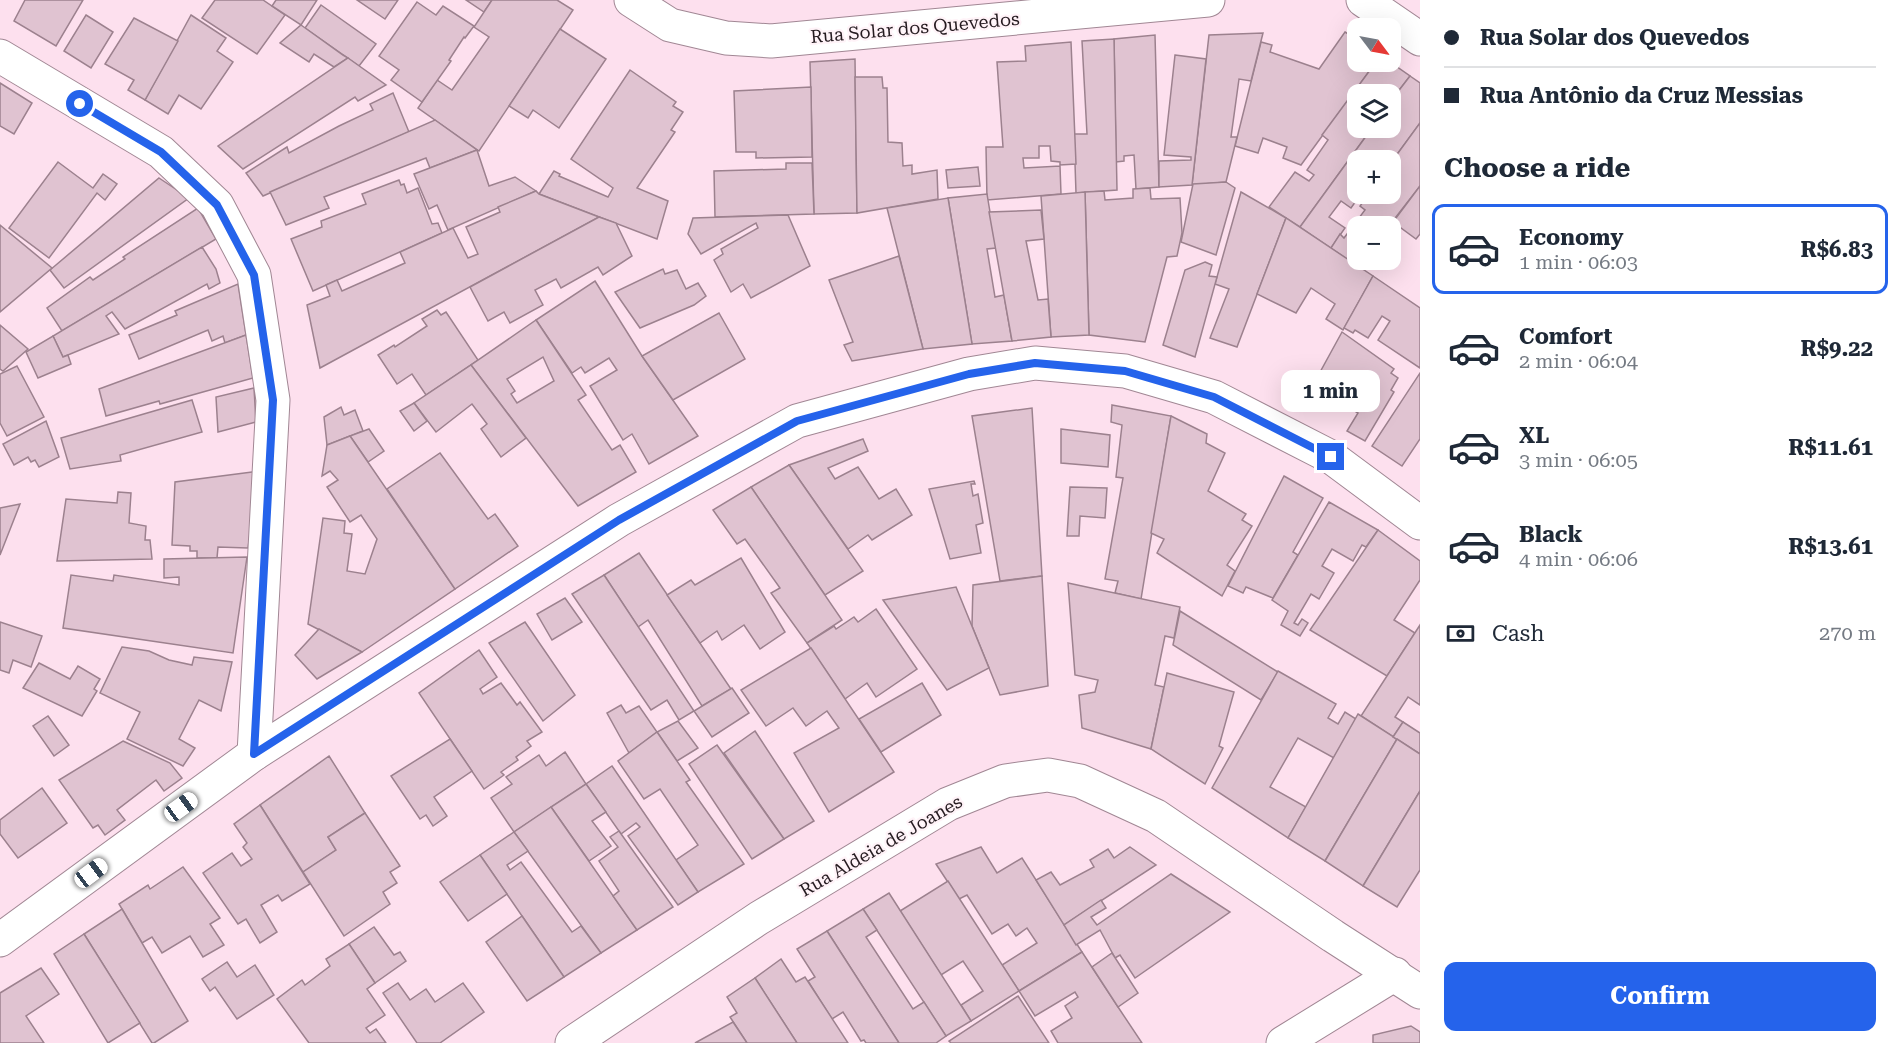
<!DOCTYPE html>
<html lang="en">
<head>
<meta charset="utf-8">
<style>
	:root { --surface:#fff; --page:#f6f6f7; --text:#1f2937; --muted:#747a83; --line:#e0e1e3; --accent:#2563eb }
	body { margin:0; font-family:"Roboto Serif",serif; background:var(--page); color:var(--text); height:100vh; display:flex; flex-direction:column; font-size:22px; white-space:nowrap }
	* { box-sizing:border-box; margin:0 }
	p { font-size:20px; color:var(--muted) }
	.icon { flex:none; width:33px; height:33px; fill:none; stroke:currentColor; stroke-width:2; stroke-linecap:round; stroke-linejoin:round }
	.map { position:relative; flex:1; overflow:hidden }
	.sheet { display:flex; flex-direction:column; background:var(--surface); width:480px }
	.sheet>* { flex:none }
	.guide { display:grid; align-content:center; height:132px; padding:0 24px; background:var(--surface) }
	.needle { width:39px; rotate:122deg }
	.buttons { position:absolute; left:1347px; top:18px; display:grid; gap:12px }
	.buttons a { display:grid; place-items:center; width:54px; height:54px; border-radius:12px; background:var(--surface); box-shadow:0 6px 24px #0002; font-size:30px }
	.end { position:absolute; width:27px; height:27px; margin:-14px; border:8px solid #2563eb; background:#fff; box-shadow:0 0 0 3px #fff }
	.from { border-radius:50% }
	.bubble { position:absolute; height:42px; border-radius:12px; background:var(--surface); box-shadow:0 6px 24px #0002; font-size:20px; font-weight:700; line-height:42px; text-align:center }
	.car { position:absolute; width:18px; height:36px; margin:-18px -9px; border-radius:8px; box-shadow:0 0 4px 2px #0007; background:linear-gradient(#fff 24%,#345 0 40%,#fff 0 76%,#345 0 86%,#fff 0) }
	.guide b { display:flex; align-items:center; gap:21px; height:57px; font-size:22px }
	.guide b+b { border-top:2px solid var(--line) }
	.guide i { width:15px; height:15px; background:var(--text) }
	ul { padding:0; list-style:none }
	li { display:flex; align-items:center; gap:18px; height:90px; margin:0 12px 9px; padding:0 12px; border:3px solid transparent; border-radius:12px }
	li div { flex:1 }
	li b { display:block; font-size:22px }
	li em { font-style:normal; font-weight:700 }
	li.active { border-color:var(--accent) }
	li>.icon { width:54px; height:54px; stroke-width:1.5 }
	h2 { padding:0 24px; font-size:27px; line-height:72px }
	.pay { display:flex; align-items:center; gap:15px; height:66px; padding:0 24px; font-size:22px }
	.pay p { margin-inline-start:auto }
	.action { display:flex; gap:12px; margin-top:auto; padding:12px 24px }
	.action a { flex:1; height:69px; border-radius:12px; background:var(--accent); color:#fff; font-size:24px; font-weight:700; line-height:69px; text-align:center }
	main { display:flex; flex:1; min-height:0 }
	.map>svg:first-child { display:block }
	.building { fill:#e0c3d1; stroke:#9c818e; stroke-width:1.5; fill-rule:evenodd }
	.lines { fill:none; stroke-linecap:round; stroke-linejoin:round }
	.street-casing { stroke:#a18794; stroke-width:35 }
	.street { stroke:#fff; stroke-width:33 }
	.route { stroke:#2563eb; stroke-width:8 }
	.labels { text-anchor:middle; stroke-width:4.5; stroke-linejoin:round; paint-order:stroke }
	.street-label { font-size:18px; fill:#251b20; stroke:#fff3f8 }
</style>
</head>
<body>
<main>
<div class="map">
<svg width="1420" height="1043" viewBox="0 0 1420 1043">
	<rect width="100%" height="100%" fill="#fde0ee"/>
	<g class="building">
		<polygon points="25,0 83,0 56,46 14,21"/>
		<polygon points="215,0 263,0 285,15 257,54 202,18"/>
		<polygon points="276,0 317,0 301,25 272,6"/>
		<polygon points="357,0 398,0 385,19"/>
		<polygon points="466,0 492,0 484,12"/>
		<polygon points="492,0 557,0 573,10 479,151 418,108 437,80 452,90 489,37 474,27"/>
		<polygon points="417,2 436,15 443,6 474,26 465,38 464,37 449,60 451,61 422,102 391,80 399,70 379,56"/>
		<polygon points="321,5 376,44 359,66 305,28"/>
		<polygon points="86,15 113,32 91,68 64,51"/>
		<polygon points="191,15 226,38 217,51 233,62 201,109 179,95 168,114 145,100"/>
		<polygon points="134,18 178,41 145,100 128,90 134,80 105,64"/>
		<polygon points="301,25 343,55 348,58 334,67 314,54 309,62 280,43"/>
		<polygon points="560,29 606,59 559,128 533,110 528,118 509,106"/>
		<polygon points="1345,32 1358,40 1358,62 1376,62 1301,165 1283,158 1287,147 1263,138 1258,153 1235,146 1261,42 1272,45 1270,52 1319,69"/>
		<polygon points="1263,33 1251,81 1239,79 1231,137 1237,137 1226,182 1192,185 1209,35"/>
		<polygon points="1155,35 1159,187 1136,189 1134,155 1124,156 1124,161 1116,162 1114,39"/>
		<polygon points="1114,39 1117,190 1076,193 1074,134 1087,134 1082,41"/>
		<polygon points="1071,42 1076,164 1060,165 1060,162 1051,161 1050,146 1039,146 1039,158 1023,158 1024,168 1060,166 1061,194 987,200 986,147 1003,147 997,62 1026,61 1025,46"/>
		<polygon points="1175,55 1206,59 1192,185 1159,187 1159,161 1191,160 1191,157 1164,155"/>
		<polygon points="348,58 386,85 358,101 355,97 243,169 218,146"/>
		<polygon points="855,59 857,213 814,214 810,62"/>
		<polygon points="1376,62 1390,62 1410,76 1390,102 1390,94 1358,94 1358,128 1372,128 1300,227 1269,207 1295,172 1309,181 1314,175 1307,170 1328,140 1322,135"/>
		<polygon points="630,70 676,102 673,106 683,112 671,130 675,132 637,188 668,201 657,239 539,194 554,171 560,174 559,176 608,197 613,188 571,159"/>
		<polygon points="1410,76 1420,83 1420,123 1390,164 1390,160 1358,160 1358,194 1361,194 1351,208 1341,201 1329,217 1345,228 1331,248 1300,227 1372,128 1390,128 1390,102"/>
		<polygon points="855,77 882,77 883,88 887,88 888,142 902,143 903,166 912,165 912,174 937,170 938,199 857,213"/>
		<polygon points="0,83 32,103 14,134 0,126"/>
		<polygon points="811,87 812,157 756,158 756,152 736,152 734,91"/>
		<polygon points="393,93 409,132 263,196 246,173 287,147 289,153 339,126 373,110 370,104"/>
		<polygon points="435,120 477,150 430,168 426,158 324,197 329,208 286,225 270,192"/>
		<polygon points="1420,123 1420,186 1389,226 1358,226 1358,260 1364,260 1358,267 1331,248 1340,234 1344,238 1365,210 1360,206 1369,194 1375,198 1378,194 1390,194 1390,164"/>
		<polygon points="477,150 489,186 515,177 536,191 448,230 437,205 429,209 414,174"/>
		<polygon points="58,162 93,188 103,174 117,184 105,200 97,193 49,258 9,228"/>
		<polygon points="786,163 812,163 814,214 715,217 714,171 786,169"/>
		<polygon points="978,167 980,186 948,188 946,170"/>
		<polygon points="159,178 189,198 64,288 50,270"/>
		<polygon points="399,180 401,185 404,184 407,193 418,188 432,224 438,223 442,233 313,291 291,239 322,227 321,221 366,204 362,194"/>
		<polygon points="1226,182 1235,188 1216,255 1181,242 1193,184"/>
		<polygon points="1420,186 1420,234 1416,239 1393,222"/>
		<polygon points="1150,188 1151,199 1180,198 1182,233 1177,256 1167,257 1145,342 1089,335 1085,192 1104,191 1105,200 1133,198 1133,189"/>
		<polygon points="536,191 539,194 599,217 320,368 307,305 330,296 326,285 337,280 342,291 405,263 400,252 453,228 468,258 478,254 466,227 500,212 498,207"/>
		<polygon points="1085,192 1089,335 1051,337 1041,196"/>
		<polygon points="1241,192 1286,218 1237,347 1210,338 1229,289 1215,284"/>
		<polygon points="987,194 996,248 987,249 995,297 1004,295 1012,341 972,344 948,198"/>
		<polygon points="948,198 972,344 923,349 887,208"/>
		<polygon points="198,208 216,239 62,331 47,308 90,277 93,280 125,259 123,257"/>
		<polygon points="1041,210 1044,239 1026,241 1038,300 1048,299 1051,337 1012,341 989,212"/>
		<polygon points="788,215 810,266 751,298 743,284 731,292 714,260 723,254 721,249 758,228 756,223 701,254 688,234 693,218"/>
		<polygon points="599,217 616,223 632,256 603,275 598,267 561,288 556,279 535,290 543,305 510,323 504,312 488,321 470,287"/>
		<polygon points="1286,218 1373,276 1343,330 1326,319 1335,304 1311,288 1296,313 1257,294"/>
		<polygon points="0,225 52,268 0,312"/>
		<polygon points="202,247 216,269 220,283 209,289 207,284 125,329 112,312 106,316 119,334 63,357 53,336"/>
		<polygon points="899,256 923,349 852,361 844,345 853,342 829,280"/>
		<polygon points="1205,262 1212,265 1209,276 1217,277 1195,357 1163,345 1185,270"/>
		<polygon points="663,269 665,274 677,270 686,289 698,283 706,296 694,305 640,328 615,292"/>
		<polygon points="1373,276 1420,308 1420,368 1378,340 1390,321 1382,316 1368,338 1355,330 1353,333 1344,328"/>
		<polygon points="595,281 642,356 698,436 649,464 632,434 623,440 590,386 617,370 609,358 585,373 581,367 572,373 536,320"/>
		<polygon points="238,284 246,335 225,343 223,336 212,341 208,330 139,359 129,335 177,315 175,311"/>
		<polygon points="437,310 441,315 446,312 478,360 426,395 412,374 397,384 378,355 394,345 395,347 427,326 422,319"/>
		<polygon points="719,313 745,359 673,400 642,356"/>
		<path d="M 536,320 L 586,395 L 578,400 L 612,450 L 620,445 L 636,472 L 578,506 L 471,365 ZM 543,357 L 554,381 L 517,403 L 511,394 L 515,391 L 507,379 Z"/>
		<polygon points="0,325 28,349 3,371 0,369"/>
		<polygon points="1342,332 1394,369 1391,373 1398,378 1391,390 1394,392 1365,441 1347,431 1358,413 1313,385"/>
		<polygon points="246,335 253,378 160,404 159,401 106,416 99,389"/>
		<polygon points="53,336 63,357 68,355 71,364 38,378 26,352"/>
		<polygon points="471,365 526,438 501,457 481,429 487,424 472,404 436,432 414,403"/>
		<polygon points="17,366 44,417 7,436 0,423 0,374"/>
		<polygon points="1420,373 1420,439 1402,466 1372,446"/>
		<polygon points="254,388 256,422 218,432 216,397"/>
		<polygon points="192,400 202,432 120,455 121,461 70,469 61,438"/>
		<polygon points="414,403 427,421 414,431 400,411"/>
		<polygon points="1112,405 1171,416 1141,599 1115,593 1118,581 1105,579 1123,478 1116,477 1122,425 1111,422"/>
		<polygon points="341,407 344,415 355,410 363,431 327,445 324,417"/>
		<polygon points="1032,408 1042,576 1000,581 972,416"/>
		<polygon points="1171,416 1207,434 1206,443 1225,453 1208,491 1246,514 1242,520 1252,526 1227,565 1235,571 1222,596 1157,553 1164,539 1151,533"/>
		<polygon points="46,421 59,457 39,467 35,460 31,462 28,457 14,465 3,444"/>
		<polygon points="369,429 384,451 368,462 350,436"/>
		<polygon points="1061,429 1110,435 1108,467 1061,463"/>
		<polygon points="350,436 455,589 362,652 308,624 323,518 345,521 344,533 352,534 347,571 365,574 377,539 361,515 350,522 327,487 338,480 330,471 322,476 327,445"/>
		<polygon points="863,439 868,451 828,468 835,479 858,467 879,499 896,489 912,515 872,540 868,535 848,549 789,465"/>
		<polygon points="440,453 488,519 495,514 518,546 455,589 387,489"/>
		<polygon points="789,465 863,571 825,595 751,487"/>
		<polygon points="259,471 248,548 218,547 217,558 197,558 197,551 190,551 190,546 172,545 175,482"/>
		<polygon points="1284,476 1323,498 1293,552 1298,555 1273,598 1246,587 1243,593 1228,586"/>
		<polygon points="974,481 975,484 971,484 973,496 978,494 983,523 976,525 981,553 950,559 929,489"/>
		<polygon points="751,487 842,620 807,643 771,593 780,588 745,539 737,544 713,510"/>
		<polygon points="1070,487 1107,488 1105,518 1080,516 1079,536 1067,536"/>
		<polygon points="118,492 131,493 129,523 146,526 145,540 150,540 152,559 57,561 66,499 117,503"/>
		<polygon points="1329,502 1378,530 1366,547 1362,545 1353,561 1332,549 1322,566 1334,573 1319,599 1311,594 1294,623 1298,625 1302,619 1308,623 1300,636 1281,625 1288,611 1272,600"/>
		<polygon points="20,504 0,555 0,508"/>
		<polygon points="1378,530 1420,561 1420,580 1394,620 1415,633 1387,676 1310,630"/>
		<polygon points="639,553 731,689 702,706 648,620 638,627 604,575"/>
		<polygon points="247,557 233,653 63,628 71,575 113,581 114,575 179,585 179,577 164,578 164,559"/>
		<polygon points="741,558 785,632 760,649 744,625 722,640 717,631 700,643 667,595 691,580 695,585"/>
		<polygon points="604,575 694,711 679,720 667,700 651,710 572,594"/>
		<polygon points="1042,576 1048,686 1000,695 972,626 973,585"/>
		<polygon points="1068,583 1180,607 1174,638 1165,636 1155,685 1164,687 1151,749 1082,728 1079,695 1095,692 1098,680 1075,675"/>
		<polygon points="956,587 989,668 947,690 883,600"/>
		<polygon points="565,598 582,622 552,640 537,614"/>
		<polygon points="876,609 917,669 876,697 867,683 845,699 807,643 834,626 836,629 854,617 858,622"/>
		<polygon points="1180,611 1278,672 1261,700 1173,645"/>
		<polygon points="0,622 42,636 31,667 13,660 9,673 0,670"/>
		<polygon points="525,622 575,695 543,721 489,643"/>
		<polygon points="1420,625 1420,705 1408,697 1395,717 1403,722 1393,737 1361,716"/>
		<polygon points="319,629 362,652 317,679 295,655"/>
		<polygon points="122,647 149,651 169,660 192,665 194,657 232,662 221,711 199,700 179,739 195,748 183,766 127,739 140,712 100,693"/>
		<polygon points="811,648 894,772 829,812 794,753 839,728 827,711 806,726 793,708 766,726 741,690"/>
		<polygon points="479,650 497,677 480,689 483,694 501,683 517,705 520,702 542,732 527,741 531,746 516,757 518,760 501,772 504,775 484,789 419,693"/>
		<polygon points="39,663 70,679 78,666 100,679 94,689 97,691 82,716 23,688"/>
		<polygon points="1278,671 1336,704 1328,718 1338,724 1345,712 1356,719 1334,758 1298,738 1270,787 1306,807 1288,838 1212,788"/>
		<polygon points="1167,673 1234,692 1219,746 1223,748 1205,784 1151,749"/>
		<polygon points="922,683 941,715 881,752 859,719"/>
		<polygon points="732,688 749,713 712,737 694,711"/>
		<polygon points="621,705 626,713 639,706 657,732 629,753 607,713"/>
		<polygon points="1358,714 1397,739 1325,861 1288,838"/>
		<polygon points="48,716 69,745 54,756 33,726"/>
		<polygon points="678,721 698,748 677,761 657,732"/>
		<polygon points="1403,722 1420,733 1420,754 1393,737"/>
		<polygon points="755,731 814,821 784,839 724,753"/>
		<polygon points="657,732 690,780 686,782 744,864 698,892 676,860 698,845 660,789 644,799 618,761"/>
		<polygon points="450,739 472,771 434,797 447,816 433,826 426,815 420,819 391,776"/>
		<polygon points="1397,739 1420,754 1420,791 1363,886 1325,861"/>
		<polygon points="123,741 170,763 182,778 164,791 156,780 117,810 125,820 105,835 98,825 93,828 59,780"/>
		<polygon points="717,745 784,839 752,859 689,764"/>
		<polygon points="565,752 586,784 514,832 491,798 512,784 506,777 539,755 546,766"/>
		<polygon points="329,756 365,813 328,837 336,850 303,872 260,805"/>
		<polygon points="612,766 698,892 678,905 628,836 640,827 636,823 621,834 586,784"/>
		<polygon points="586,784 606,812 592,821 611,846 589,861 551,807"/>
		<polygon points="42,788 67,823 18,858 0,834 0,820"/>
		<polygon points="1420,791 1420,870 1397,907 1363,886"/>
		<polygon points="260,805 310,884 282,901 278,895 261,905 277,932 260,943 246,919 238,924 203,873 232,853 241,866 252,859 243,847 247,843 234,824"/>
		<polygon points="551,807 637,930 601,953 514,832"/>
		<polygon points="365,813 400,866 390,872 397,883 383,892 390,904 344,936 303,872 336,850 328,837"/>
		<polygon points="619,831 673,907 637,930 613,896 619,891 599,861 618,847 610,837"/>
		<polygon points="514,832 528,851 507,865 510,870 521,862 572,932 581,926 601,953 564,977 480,855"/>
		<polygon points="981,847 997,873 1022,858 1082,952 1019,991 1002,965 1037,943 1027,928 1016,936 1008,924 992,934 967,895 959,899 936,864"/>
		<polygon points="1130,847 1156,865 1064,925 1036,880 1051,872 1060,885 1094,867 1090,860 1108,849 1114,858"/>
		<polygon points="480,855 507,894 468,921 440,882"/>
		<polygon points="183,867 220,918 210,924 224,945 203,957 190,936 162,953 152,937 142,943 119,904 148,885 150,889"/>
		<polygon points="1171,874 1230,912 1135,978 1120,955 1115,958 1100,930 1076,945 1064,925 1101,900 1106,908 1091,917 1097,925"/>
		<polygon points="948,881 1019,991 971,1021 961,1005 983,991 963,961 941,975 900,911"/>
		<polygon points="889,893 971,1021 946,1036 863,909"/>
		<polygon points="122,909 188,1021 154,1043 152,1043 84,934"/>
		<polygon points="863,909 877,930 866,937 913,1009 924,1002 946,1036 936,1043 899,1043 827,931"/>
		<polygon points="522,916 564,977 527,1001 486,942"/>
		<polygon points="374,927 394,955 400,952 406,961 375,983 349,944"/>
		<polygon points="827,931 899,1043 866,1043 864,1040 861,1041 843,1012 832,1019 808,981 815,977 797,949"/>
		<polygon points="84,934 140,1023 108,1043 54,954"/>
		<polygon points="349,944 375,983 367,989 385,1015 366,1028 370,1033 376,1029 386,1043 309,1043 277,999 302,980 305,985 330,966 326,959"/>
		<polygon points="1082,952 1118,1007 1142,1043 1058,1043 1051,1031 1072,1018 1065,1006 1078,997 1075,992 1035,1016 1019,991"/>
		<polygon points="1112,953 1138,993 1118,1007 1092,967"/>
		<polygon points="781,959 796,982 805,977 848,1043 797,1043 755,978"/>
		<polygon points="227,962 237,977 255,965 274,995 237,1019 215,987 210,991 202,979"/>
		<polygon points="41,968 59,994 26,1016 44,1043 0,1043 0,993"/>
		<polygon points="755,978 797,1043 747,1043 730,1017 737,1013 727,997"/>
		<polygon points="398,983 410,1000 426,989 435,1002 463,983 484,1012 440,1043 417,1043 383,993"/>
		<polygon points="1018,996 1049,1043 951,1043 949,1041"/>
		<polygon points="733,1022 747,1043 695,1043"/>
		<polygon points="1411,1026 1420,1032 1420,1043 1373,1043 1373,1035"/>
	</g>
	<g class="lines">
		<defs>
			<g id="street">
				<polyline points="631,0 670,25 726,38 771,41 1208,0"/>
				<polyline points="1363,0 1420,39"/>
				<polyline points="0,56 161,152 217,205 254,275 273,400 254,754"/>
				<polyline points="0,940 254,754 619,520 797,421 969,374 1035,363 1125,371 1214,397 1331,457 1420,523"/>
				<polyline points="572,1043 759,918 948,804 1005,781 1048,775 1080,781 1156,816 1333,936 1420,992"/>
				<polyline points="1283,1043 1395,974"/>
			</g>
		</defs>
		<use href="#street" class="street-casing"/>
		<use href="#street" class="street"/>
	</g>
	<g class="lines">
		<polyline class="route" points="80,104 161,152 217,205 254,275 273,400 254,754 619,520 797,421 819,415 969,374 1035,363 1125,371 1214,397 1331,457"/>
	</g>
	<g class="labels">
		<g class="street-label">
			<text transform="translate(915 28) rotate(-5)" y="6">Rua Solar dos Quevedos</text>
			<text transform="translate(881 846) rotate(-30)" y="6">Rua Aldeia de Joanes</text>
		</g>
	</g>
</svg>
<div class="buttons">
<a><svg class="needle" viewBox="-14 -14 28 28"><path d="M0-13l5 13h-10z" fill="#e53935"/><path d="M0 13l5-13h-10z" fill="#747a83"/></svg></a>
<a><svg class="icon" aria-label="layers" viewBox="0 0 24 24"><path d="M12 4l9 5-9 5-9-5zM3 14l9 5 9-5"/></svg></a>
<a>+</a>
<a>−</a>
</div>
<i class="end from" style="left:80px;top:104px"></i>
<i class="end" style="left:1331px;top:457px"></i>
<div class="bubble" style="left:1281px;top:370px;width:99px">1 min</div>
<i class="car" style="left:181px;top:807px;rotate:54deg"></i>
<i class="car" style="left:91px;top:873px;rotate:53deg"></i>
</div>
<section class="sheet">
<div class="guide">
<b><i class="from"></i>Rua Solar dos Quevedos</b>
<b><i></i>Rua Antônio da Cruz Messias</b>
</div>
<h2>Choose a ride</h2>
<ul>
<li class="active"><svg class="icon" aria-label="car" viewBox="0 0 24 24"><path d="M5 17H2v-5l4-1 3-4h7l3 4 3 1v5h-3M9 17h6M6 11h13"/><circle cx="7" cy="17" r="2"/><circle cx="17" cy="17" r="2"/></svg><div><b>Economy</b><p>1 min · 06:03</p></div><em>R$6.83</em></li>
<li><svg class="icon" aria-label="car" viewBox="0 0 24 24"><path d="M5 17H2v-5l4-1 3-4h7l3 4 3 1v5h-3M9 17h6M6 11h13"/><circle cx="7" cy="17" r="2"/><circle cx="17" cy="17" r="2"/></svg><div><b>Comfort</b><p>2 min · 06:04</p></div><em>R$9.22</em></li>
<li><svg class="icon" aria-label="car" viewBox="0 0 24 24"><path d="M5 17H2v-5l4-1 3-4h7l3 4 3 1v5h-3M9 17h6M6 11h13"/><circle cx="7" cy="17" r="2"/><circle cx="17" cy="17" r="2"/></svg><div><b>XL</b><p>3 min · 06:05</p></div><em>R$11.61</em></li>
<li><svg class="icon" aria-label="car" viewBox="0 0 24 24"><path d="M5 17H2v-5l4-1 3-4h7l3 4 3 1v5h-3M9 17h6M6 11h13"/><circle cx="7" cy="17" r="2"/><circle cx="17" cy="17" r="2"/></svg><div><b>Black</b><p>4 min · 06:06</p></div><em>R$13.61</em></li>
</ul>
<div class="pay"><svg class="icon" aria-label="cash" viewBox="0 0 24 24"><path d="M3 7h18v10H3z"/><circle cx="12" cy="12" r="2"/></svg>Cash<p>270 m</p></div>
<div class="action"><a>Confirm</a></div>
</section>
</main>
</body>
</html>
